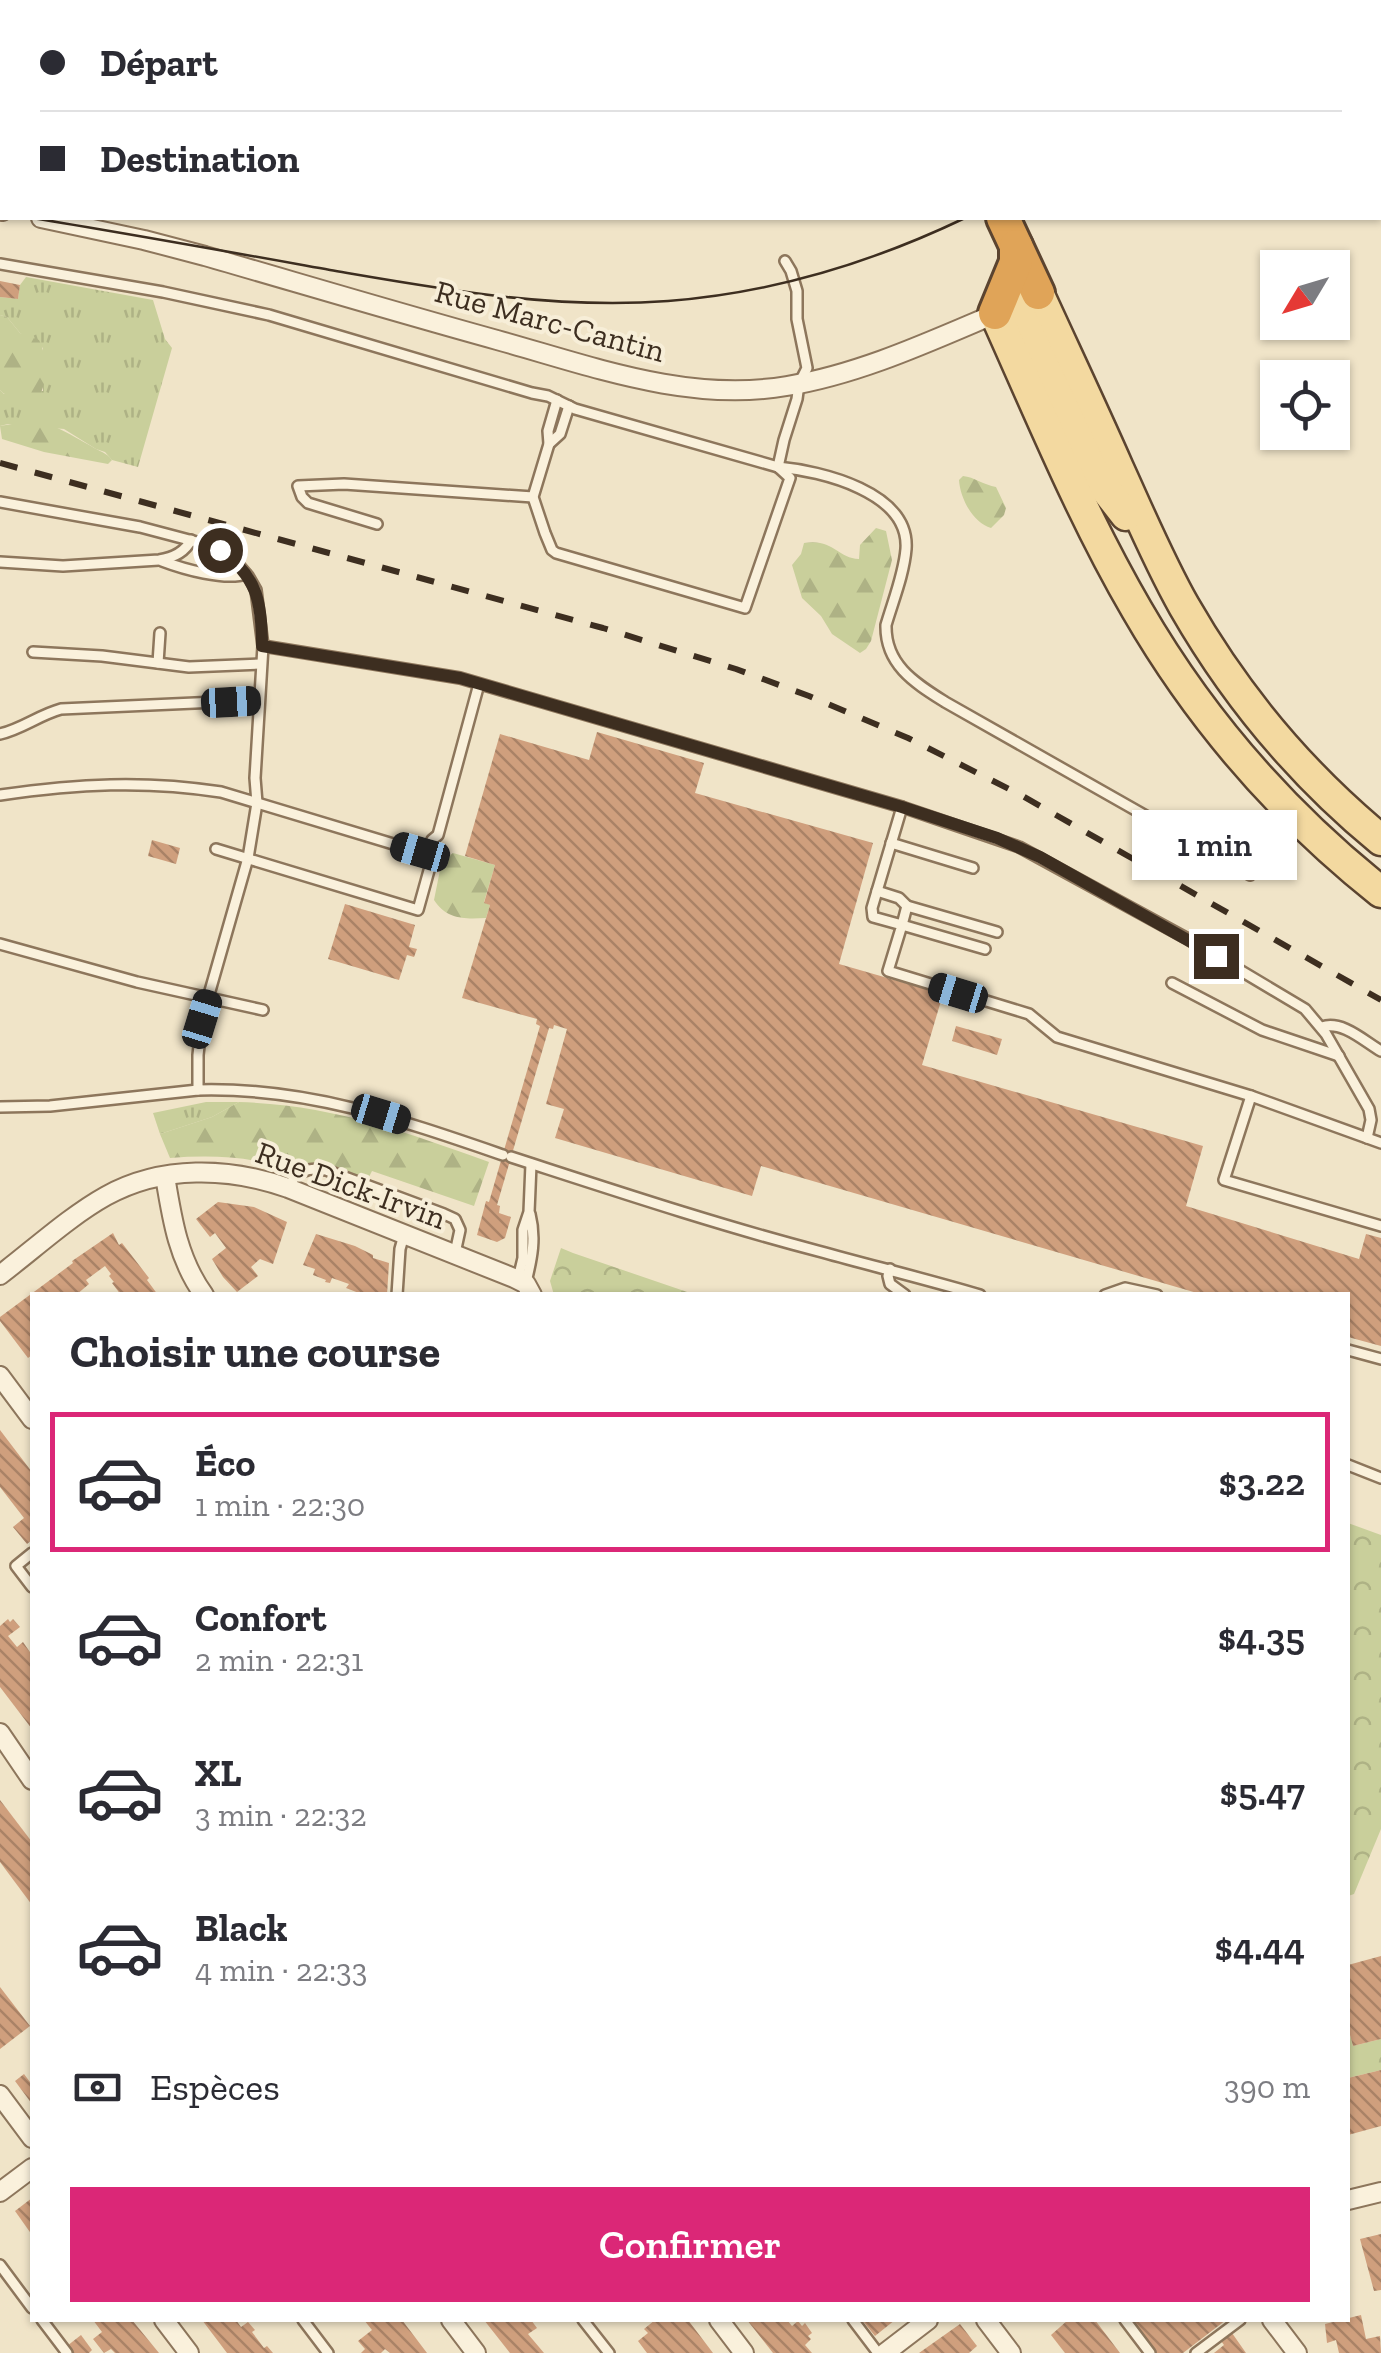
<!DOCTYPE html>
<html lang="fr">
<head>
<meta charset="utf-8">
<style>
	:root { --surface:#fff; --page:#f2f2f3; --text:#2b2b33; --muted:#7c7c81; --line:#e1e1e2; --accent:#db2777 }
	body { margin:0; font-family:"Zilla Slab",serif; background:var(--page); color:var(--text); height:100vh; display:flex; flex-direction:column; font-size:38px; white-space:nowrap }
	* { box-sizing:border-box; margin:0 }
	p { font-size:32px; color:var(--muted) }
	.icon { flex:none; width:55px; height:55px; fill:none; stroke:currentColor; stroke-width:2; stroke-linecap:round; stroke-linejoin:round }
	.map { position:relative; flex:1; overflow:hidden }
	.sheet { position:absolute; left:30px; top:1292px; width:1320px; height:1030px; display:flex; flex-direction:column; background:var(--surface); border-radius:0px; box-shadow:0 2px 8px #0004 }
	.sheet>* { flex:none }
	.top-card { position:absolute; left:0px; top:0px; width:1382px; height:220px; box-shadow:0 2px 8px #0004; display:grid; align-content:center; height:220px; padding:0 40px; background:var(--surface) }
	.needle { width:65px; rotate:232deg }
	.fabs { position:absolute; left:1260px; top:250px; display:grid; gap:20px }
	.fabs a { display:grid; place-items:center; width:90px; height:90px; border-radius:0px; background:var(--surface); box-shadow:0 2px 8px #0004; font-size:50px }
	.end { position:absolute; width:45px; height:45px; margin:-22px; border:12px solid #3d2e20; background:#fff; box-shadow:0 0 0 5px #fff }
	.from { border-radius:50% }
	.bubble { position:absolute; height:70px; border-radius:0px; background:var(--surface); box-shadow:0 2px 8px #0004; font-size:32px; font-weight:600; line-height:70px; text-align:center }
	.car { position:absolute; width:30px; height:60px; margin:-30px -15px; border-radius:12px; box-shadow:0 0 8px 2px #0007; background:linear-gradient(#222 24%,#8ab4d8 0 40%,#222 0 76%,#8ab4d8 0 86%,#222 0) }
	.top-card b { display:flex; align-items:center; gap:35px; height:95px; font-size:38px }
	.top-card b+b { border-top:2px solid var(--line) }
	.top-card i { width:25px; height:25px; background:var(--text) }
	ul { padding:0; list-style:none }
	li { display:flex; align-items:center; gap:30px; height:140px; margin:0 20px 15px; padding:0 20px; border:5px solid transparent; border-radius:0px }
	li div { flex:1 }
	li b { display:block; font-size:38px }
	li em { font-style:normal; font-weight:600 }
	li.selected { border-color:var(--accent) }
	li>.icon { width:90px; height:90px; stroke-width:1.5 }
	h2 { padding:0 40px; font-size:45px; line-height:120px }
	.pay { display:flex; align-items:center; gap:25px; height:110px; padding:0 40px; font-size:38px }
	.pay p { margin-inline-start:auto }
	.cta { display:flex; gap:20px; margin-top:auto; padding:20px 40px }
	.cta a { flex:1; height:115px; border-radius:0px; background:var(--accent); color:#fff; font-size:40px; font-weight:600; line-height:115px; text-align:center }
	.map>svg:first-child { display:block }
	.grass { fill:url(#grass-tufts) }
	.forest { fill:url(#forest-firs) }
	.park { fill:url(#park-crowns) }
	.building { fill:url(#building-back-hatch) }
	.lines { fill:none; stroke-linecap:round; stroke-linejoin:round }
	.service-casing { stroke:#8d765c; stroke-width:14 }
	.minor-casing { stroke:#8d765c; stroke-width:22 }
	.primary-casing { stroke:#5b4430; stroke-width:35 }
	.motorway-casing { stroke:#5b4430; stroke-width:38 }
	.service { stroke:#faf1dc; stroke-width:9 }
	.minor { stroke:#faf1dc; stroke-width:18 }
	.primary { stroke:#f3d9a0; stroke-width:30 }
	.motorway { stroke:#e0a458; stroke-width:32 }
	.tram { stroke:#3d2e20; stroke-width:2.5 }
	.rail { stroke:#3d2e20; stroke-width:6; stroke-dasharray:18 18; stroke-linecap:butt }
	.route { stroke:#3d2e20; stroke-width:12 }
	.labels { text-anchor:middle; stroke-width:8; stroke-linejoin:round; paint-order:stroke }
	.street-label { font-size:32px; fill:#3d2e20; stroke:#f7eed8 }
</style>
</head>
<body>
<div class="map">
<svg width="1381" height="2353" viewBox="0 0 1381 2353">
	<defs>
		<pattern id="grass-tufts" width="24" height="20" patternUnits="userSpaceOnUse" patternTransform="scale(2.5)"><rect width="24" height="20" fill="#c9cf9b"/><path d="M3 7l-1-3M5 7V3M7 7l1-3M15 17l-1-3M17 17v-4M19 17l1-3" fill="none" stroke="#aeb285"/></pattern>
		<pattern id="forest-firs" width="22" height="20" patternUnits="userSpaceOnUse" patternTransform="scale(2.5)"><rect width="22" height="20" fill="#c9cf9b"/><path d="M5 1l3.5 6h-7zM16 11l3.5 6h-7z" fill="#aeb285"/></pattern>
		<pattern id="park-crowns" width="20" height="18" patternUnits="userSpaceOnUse" patternTransform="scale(2.5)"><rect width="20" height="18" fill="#c9cf9b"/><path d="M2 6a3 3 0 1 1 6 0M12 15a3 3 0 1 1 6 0" fill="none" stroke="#aeb285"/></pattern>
		<pattern id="building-back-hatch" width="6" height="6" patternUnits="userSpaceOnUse" patternTransform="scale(2.5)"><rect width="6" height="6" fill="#cf9f7d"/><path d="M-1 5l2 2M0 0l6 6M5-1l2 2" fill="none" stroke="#a98266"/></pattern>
	</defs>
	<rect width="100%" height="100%" fill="#f0e4c8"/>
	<g class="grass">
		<polygon points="26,277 153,300 165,339 172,348 138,467 112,460 105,452 96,449 64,429 8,424 0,426 0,390 4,394 43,391 43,348 20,333 7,317 0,315 0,297 18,299 20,285"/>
		<polygon points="206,1102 239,1102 212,1117 160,1134 153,1113"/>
	</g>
	<g class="forest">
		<path d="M 0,315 L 7,317 L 20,333 L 39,340 C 47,355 48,382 39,397 C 25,402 11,401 0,390 Z"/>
		<path d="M 36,420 C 61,428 69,434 91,446 C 100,452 106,452 112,460 L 108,464 L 44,452 L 2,439 L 0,426 Z"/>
		<path d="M 963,476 C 974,477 984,485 996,487 L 1006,508 L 1004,515 L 991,528 C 973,523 960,498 959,480 Z"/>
		<path d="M 876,528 L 886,531 L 892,560 L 871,641 L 866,649 L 860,653 L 832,634 L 821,616 L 802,598 L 792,565 L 801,554 L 804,543 C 833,538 837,558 859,559 L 860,545 Z"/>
		<path d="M 453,853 L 495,865 L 484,902 L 490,905 L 486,918 C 465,919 447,920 434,900 L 442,860 Z"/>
		<path d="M 239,1102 C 332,1105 403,1131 489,1162 L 474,1206 L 372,1171 L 368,1179 C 339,1169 319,1155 290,1170 C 251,1156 211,1155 170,1158 L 160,1134 L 212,1117 Z"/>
	</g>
	<g class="park">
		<polygon points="561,1248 573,1253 696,1295 554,1295 550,1281"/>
		<polygon points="1348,1523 1381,1535 1381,1829 1354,1894 1348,1896"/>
		<polygon points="1350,2035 1353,2046 1381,2039 1381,2070 1348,2078 1348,2036"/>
	</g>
	<g class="building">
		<polygon points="0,281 20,285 18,299 0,297"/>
		<polygon points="597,732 704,763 695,793 873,843 839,964 943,994 922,1065 1203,1146 1186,1206 1359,1259 1366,1234 1381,1238 1381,1346 1348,1337 1348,1295 1204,1295 761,1166 752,1196 555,1138 564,1109 546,1104 567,1029 554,1025 553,1029 549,1028 497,1205 500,1206 499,1213 511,1217 505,1238 497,1242 477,1235 486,1201 489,1202 540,1026 536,1024 537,1019 462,998 490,905 484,903 495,865 465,856 500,734 589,760"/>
		<polygon points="152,840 180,848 176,864 148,856"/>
		<polygon points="345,904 415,925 409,947 417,949 414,957 407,955 399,980 328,959"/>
		<polygon points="956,1026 1002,1039 997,1055 952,1041"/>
		<polygon points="218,1202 254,1207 287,1222 273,1264 260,1259 251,1267 258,1276 237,1292 223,1277 212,1259 226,1248 215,1233 210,1237 196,1219"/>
		<polygon points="113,1233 119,1245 122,1243 149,1278 147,1280 158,1295 121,1295 112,1283 114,1282 109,1276 111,1274 105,1266 86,1280 89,1284 76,1295 32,1295 32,1355 28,1358 0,1321 0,1317 73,1263 72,1261"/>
		<polygon points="316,1234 355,1246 373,1255 373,1258 389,1263 387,1295 373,1295 366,1292 364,1295 346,1288 349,1284 332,1278 330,1283 325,1282 326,1280 313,1275 315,1269 303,1265"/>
		<polygon points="0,1430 32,1472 32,1540 27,1544 13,1527 24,1518 0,1487"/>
		<polygon points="8,1619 10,1622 13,1619 20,1627 8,1636 17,1647 23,1642 32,1655 32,1729 0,1687 0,1626"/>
		<polygon points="0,1800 32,1842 32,1905 0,1862"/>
		<polygon points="1381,1956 1381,2039 1353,2046 1350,2035 1348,2036 1348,1965"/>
		<polygon points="0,1987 30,2026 0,2049"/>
		<polygon points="1381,2070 1381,2126 1348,2135 1348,2078"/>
		<polygon points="24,2074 30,2082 32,2080 32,2104 15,2081"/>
		<polygon points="32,2198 32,2235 15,2211"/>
		<polygon points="1381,2234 1381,2290 1374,2291 1360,2239"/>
		<polygon points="1361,2315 1366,2339 1380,2336 1381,2353 1339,2353 1336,2340 1327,2343 1325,2324"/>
		<polygon points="93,2320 132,2320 159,2353 115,2353 111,2349 104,2353 93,2339 102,2332"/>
		<polygon points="202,2320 236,2320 241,2327 248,2322 255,2330 252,2332 264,2348 267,2346 273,2353 227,2353"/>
		<polygon points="364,2320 402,2320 427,2353 390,2353 385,2349 381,2353 361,2353 365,2349 358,2341 372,2330"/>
		<polygon points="484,2320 527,2320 529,2322 531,2320 537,2328 528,2334 544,2353 510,2353"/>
		<polygon points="655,2320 688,2320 713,2353 647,2353 638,2341 648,2333 644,2329"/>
		<polygon points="747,2320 787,2320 792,2326 798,2321 802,2326 805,2323 812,2333 808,2336 811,2339 805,2345 812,2353 773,2353"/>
		<polygon points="862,2320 895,2320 875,2336"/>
		<polygon points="1068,2320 1095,2320 1120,2353 1065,2353 1051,2335"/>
		<polygon points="1128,2320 1226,2320 1183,2353 1154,2353"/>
		<polygon points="960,2324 977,2346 969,2353 919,2353"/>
		<polygon points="1232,2333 1246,2353 1214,2353 1224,2345 1221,2341"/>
		<polygon points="81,2335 92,2350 89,2353 73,2353 67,2346"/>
	</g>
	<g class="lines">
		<defs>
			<g id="service">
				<polyline points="222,0 222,2"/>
				<polyline points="426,2 426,0"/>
				<polyline points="0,143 2,144"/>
				<path d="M 0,264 L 163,292 L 269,315 L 532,393 L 548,396 L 575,409 L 778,467 C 821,471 910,492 906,549 C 904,574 893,601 886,625 C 885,665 915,683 945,702 L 1250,875"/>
				<polyline points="557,400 548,431 549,444 533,497 545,533 552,550 556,553 745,608 790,478 778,467"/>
				<polyline points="549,444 560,434 569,406"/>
				<polyline points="778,467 784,440 797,399 799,384 807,368 797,319 797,291 791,271 785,261"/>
				<path d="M 0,502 L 140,527 L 212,546 L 236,562 L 248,576 L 256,590 L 263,646 L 255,778 L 257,803 L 248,858 L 202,1019 L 198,1055 L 198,1090 C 307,1087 401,1120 503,1155"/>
				<polyline points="377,524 308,503 302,497 298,486 344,484 533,497"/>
				<path d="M 162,561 C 183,569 225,581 246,574"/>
				<path d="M 0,562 L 63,566 L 159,560 C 172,558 185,552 191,540"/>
				<polyline points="263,646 460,678 902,807 1019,847 1186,938 1305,1009 1326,1034 1369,1109 1371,1120 1367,1138"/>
				<polyline points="33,652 102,656 189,667 261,664"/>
				<polyline points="158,663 160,633"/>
				<path d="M 0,734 C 22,729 39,715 61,709 L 259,700"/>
				<path d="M 0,795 C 78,784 143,780 221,792 L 433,856 L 418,910 L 216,849"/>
				<polyline points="902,807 872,908 873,917 902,925 888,971 1029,1014 1057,1037 1251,1096"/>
				<polyline points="891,843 973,868"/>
				<polyline points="428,854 432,840 438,835 479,684"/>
				<polyline points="877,891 899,898 907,906"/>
				<polyline points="0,944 137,982 263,1010"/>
				<polyline points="985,949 902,925 907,906 997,932"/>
				<polyline points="1172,983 1262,1030 1339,1056"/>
				<path d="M 1322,1027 C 1342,1020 1364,1041 1381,1051"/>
				<polyline points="0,1107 50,1106 198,1090"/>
				<polyline points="1381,1143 1251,1096 1224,1180 1381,1226"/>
				<path d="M 511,1157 C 613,1190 715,1224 818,1251 C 872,1266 926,1279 980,1295"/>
				<path d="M 288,1188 C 296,1171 307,1167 326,1170 L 444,1214 L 455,1219 L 460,1230 L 455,1253"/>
				<polyline points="890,1269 888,1276 890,1284 905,1295"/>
				<polyline points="518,1279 523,1258 523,1230 529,1212 531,1164"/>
				<path d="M 526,1282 C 532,1258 536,1238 530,1214"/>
				<polyline points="397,1295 400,1249 404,1235"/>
				<polyline points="1105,1295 1125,1288 1157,1295"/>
				<polyline points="1348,1350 1381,1359"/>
				<polyline points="1348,1465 1381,1478"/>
				<polyline points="32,1553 16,1566 32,1587"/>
				<polyline points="0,2265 32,2308"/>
				<polyline points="42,2320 67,2353"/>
				<polyline points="303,2320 328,2353"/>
				<polyline points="583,2320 609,2353"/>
				<polyline points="853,2320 878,2353"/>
				<polyline points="1125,2320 1150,2353"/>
				<polyline points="1196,2353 1240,2320"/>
			</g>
			<g id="minor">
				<polyline points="0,210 2,211"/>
				<path d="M 41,218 L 144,240 L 205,256 C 302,284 399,313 497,340 C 591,366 688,403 787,386 C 861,374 933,340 1002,311"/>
				<path d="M 165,1176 C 172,1219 178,1259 204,1295"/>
				<path d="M 0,1275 C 33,1250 70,1216 106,1196 C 162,1165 229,1167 288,1188 L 514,1278 L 526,1284 L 532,1295"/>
				<polyline points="0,1376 32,1419"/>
				<polyline points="0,1733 32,1780"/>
				<polyline points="0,2095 32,2138"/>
				<polyline points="0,2192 32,2168"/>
				<polyline points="1348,2200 1381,2192"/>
				<polyline points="164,2320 189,2353"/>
				<polyline points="451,2320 476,2353"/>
				<polyline points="719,2320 744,2353"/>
				<polyline points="986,2320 1011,2353"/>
				<polyline points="1272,2320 1297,2353"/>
				<polyline points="885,2353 928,2320"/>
			</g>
			<g id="primary">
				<path d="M 1038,293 C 1065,352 1092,409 1118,468 C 1139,514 1159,562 1184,606 C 1235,695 1302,775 1381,840"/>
				<polyline points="1015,305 1094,474 1126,515"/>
				<path d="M 995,313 C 1040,413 1082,516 1137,610 C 1200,719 1283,814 1381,892"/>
			</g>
			<g id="motorway">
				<polyline points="903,0 904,2"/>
				<polyline points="1003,218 1038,293"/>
				<polyline points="995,313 1016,262 1016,246"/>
			</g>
		</defs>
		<use href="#service" class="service-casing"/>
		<use href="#minor" class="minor-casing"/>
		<use href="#primary" class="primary-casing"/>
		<use href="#motorway" class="motorway-casing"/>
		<use href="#service" class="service"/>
		<use href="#minor" class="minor"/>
		<use href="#primary" class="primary"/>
		<use href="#motorway" class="motorway"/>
		<g class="tram">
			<polyline points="1205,2 1206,0"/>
			<polyline points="1223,2 1225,0"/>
			<polyline points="0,212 2,213"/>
			<path d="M 32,218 C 131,234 230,252 330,270 C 441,289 554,310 668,301 C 772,293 871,263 965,218"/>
		</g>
		<polyline class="rail" points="0,463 603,628 736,669 809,696 908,738 1019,794 1381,1000"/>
	</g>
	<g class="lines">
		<path class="route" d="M 220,550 C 257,576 262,602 262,646 L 460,678 L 902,807 L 997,838 L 1040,857 L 1216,956"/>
	</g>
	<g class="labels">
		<g class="street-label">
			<text transform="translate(550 321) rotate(15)" y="11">Rue Marc-Cantin</text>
			<text transform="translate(351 1185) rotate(20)" y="11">Rue Dick-Irvin</text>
		</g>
	</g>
</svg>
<div class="fabs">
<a><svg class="needle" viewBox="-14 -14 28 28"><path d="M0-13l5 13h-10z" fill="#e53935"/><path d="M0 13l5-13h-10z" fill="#7c7c81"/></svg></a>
<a><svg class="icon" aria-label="locate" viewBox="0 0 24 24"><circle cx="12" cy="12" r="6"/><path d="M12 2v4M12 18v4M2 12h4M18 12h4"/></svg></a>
</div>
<i class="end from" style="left:220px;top:550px"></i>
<i class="end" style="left:1216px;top:956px"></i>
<div class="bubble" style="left:1132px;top:810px;width:165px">1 min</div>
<i class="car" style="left:231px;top:702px;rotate:87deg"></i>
<i class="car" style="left:420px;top:852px;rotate:286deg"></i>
<i class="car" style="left:958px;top:993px;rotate:287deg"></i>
<i class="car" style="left:202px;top:1019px;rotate:17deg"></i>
<i class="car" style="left:381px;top:1114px;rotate:107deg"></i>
<div class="top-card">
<b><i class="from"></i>Départ</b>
<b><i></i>Destination</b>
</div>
<section class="sheet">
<h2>Choisir une course</h2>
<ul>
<li class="selected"><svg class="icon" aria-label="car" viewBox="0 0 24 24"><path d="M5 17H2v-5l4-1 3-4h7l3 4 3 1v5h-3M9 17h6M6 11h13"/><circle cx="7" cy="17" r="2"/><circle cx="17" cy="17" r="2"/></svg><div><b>Éco</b><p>1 min · 22:30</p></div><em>$3.22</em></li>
<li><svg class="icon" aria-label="car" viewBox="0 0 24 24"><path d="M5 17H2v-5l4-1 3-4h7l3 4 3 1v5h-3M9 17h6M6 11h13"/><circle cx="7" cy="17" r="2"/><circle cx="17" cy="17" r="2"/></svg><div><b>Confort</b><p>2 min · 22:31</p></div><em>$4.35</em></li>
<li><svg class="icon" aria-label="car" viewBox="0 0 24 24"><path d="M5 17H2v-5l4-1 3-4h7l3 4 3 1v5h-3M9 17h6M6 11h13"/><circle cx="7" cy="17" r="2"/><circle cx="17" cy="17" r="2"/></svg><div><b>XL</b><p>3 min · 22:32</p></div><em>$5.47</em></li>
<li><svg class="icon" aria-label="car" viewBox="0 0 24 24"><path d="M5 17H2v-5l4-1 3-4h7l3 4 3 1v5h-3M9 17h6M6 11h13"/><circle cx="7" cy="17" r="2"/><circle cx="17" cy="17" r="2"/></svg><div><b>Black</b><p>4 min · 22:33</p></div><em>$4.44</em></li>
</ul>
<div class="pay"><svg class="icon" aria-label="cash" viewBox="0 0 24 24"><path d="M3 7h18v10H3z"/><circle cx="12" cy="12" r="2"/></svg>Espèces<p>390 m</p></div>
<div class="cta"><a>Confirmer</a></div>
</section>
</div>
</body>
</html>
